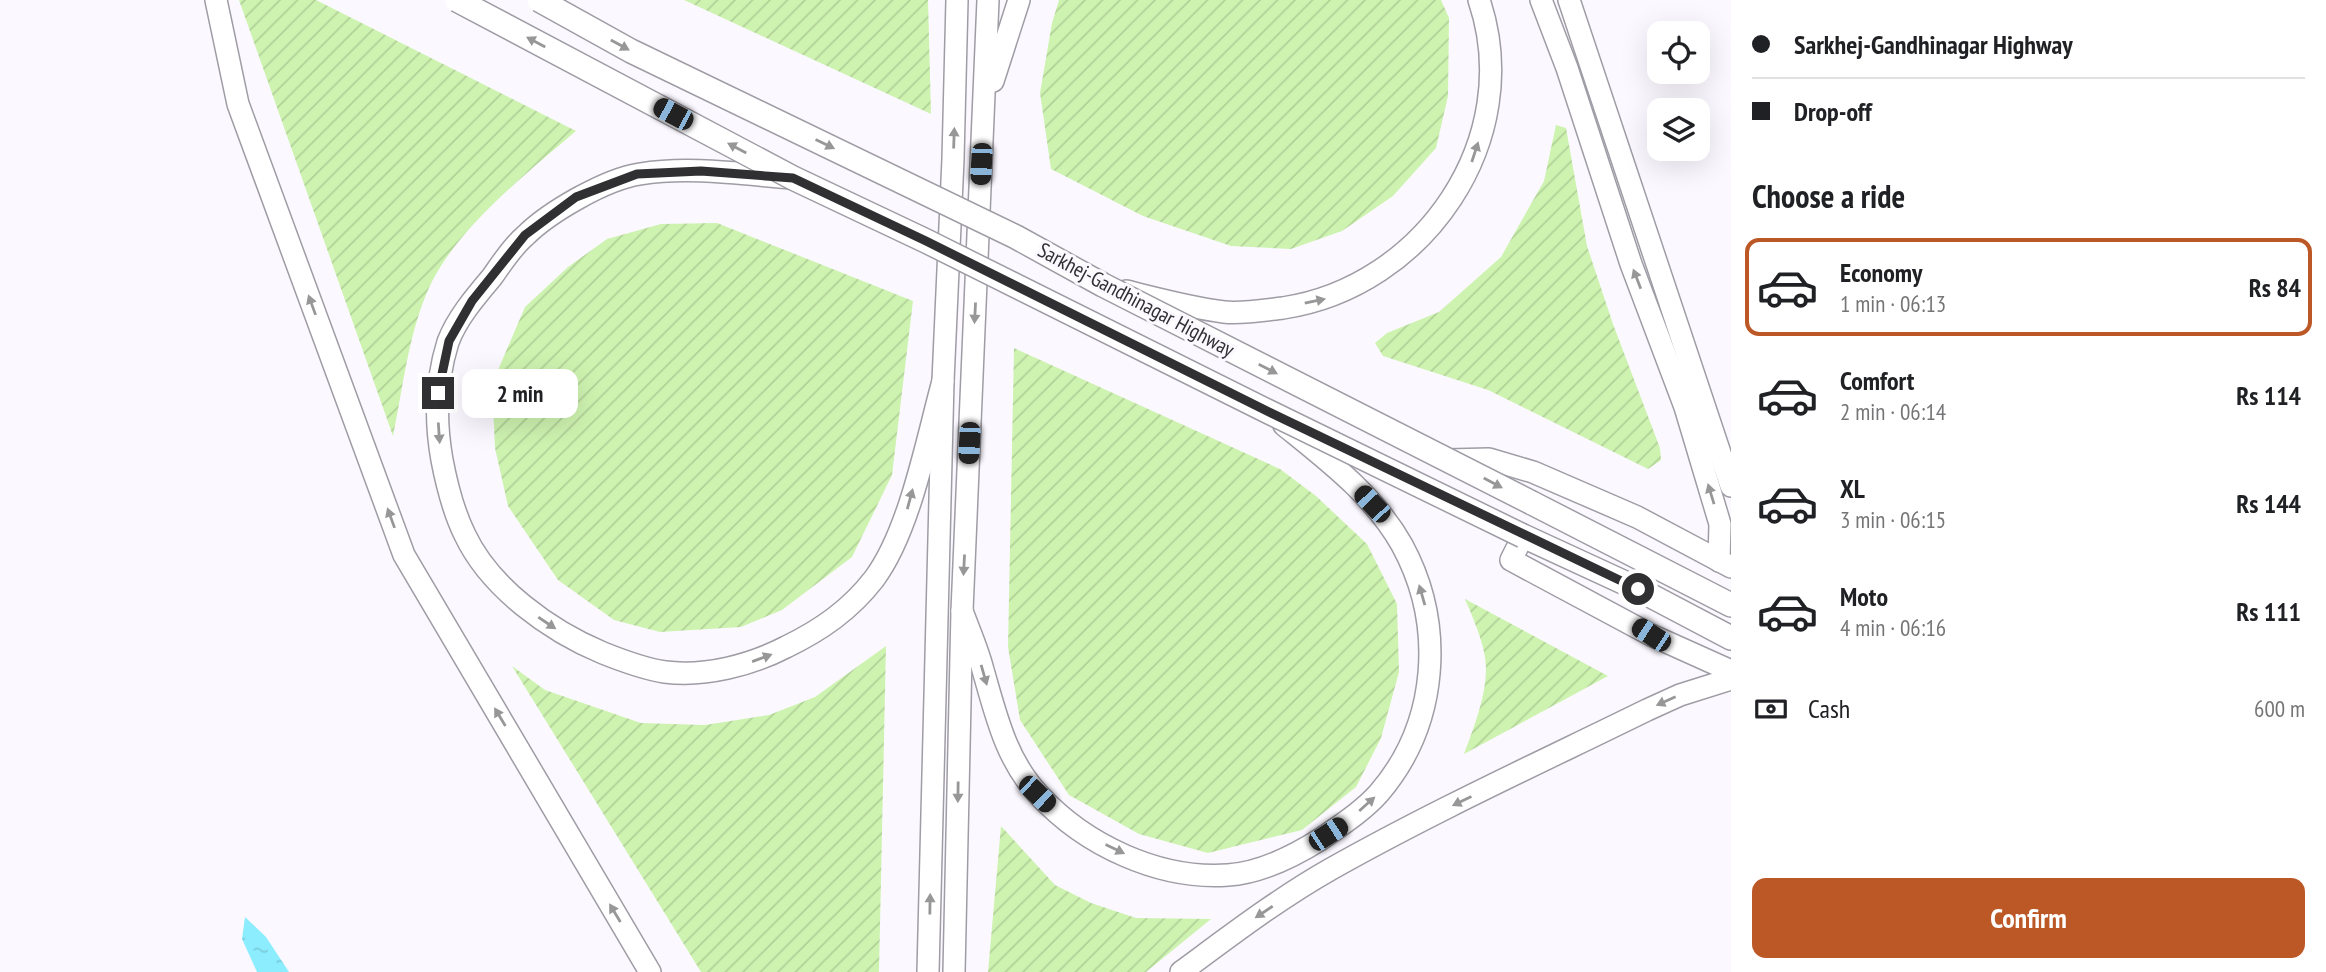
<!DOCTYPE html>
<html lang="en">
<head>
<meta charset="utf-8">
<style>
	:root { --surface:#fff; --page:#f2f2f2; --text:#202124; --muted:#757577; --line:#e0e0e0; --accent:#bc5726 }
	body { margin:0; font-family:"PT Sans Narrow",sans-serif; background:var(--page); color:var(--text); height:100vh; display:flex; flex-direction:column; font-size:26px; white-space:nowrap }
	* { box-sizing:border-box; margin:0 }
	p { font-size:23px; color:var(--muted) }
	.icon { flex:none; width:38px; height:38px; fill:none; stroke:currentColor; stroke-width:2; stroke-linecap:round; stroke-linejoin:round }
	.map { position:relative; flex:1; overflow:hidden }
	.drawer { display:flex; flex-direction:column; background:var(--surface); width:595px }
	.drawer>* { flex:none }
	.top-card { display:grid; align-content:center; height:154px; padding:0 21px; background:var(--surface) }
	.fabs { position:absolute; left:1647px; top:21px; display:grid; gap:14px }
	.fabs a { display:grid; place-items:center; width:63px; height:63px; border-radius:14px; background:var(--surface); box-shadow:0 7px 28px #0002; font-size:35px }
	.end { position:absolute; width:32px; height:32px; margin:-16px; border:9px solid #302f32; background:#fff; box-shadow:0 0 0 4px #fff }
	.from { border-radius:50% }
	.bubble { position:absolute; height:49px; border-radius:14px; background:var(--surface); box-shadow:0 7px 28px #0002; font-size:23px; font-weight:700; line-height:49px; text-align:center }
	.car { position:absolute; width:21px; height:42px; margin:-21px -10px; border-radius:9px; box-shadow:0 0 5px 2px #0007; background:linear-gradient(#222 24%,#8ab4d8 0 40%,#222 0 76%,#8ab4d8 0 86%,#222 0) }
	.top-card b { display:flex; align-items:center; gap:24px; height:66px; font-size:26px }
	.top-card b+b { border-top:2px solid var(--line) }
	.top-card i { width:18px; height:18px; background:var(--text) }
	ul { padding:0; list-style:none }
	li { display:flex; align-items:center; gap:21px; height:98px; margin:0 14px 10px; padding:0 7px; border:4px solid transparent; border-radius:14px }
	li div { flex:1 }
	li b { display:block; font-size:26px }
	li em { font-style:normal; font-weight:700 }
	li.on { border-color:var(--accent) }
	li>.icon { width:63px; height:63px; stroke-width:1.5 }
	h2 { padding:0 21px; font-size:32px; line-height:84px }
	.pay { display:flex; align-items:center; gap:18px; height:77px; padding:0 21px; font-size:26px }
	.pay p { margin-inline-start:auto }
	.primary-button { display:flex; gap:14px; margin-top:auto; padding:14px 21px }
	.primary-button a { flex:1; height:80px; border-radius:14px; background:var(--accent); color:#fff; font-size:28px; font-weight:700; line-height:80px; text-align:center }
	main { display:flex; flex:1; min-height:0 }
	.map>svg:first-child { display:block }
	.garden { fill:url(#garden-furrows) }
	.water { fill:url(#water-ripples) }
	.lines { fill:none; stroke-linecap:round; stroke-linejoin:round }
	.primary-casing { stroke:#9f9ca5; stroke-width:24 }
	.trunk-casing { stroke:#9f9ca5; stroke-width:26 }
	.primary { stroke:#fff; stroke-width:21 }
	.trunk { stroke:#fff; stroke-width:23 }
	.trunk-bridge-casing { stroke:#9f9ca5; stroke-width:26; stroke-linecap:butt }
	.trunk-bridge { stroke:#fff; stroke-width:23 }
	.oneway { fill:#989798 }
	.route { stroke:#302f32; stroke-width:9 }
	.labels { text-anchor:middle; stroke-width:6; stroke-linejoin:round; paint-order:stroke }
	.street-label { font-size:21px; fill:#302f32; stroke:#fbf9ff }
</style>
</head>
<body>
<main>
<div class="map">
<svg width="1731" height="972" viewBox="0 0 1731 972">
	<defs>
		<pattern id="garden-furrows" width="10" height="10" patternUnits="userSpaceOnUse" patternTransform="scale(1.75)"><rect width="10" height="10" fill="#cef3b0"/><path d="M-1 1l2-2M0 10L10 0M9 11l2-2" fill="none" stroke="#b1d198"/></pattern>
		<pattern id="water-ripples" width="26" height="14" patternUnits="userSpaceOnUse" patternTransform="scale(1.75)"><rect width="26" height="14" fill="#8cedff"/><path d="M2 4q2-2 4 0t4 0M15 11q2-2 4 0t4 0" fill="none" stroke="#79ccdb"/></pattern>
	</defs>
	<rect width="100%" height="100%" fill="#fbf9ff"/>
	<g class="garden">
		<path d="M 239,0 L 316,0 L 576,131 C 526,174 455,229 428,290 C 408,336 403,388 393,436 Z"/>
		<polygon points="684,0 928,0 931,114"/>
		<polygon points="1059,0 1441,0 1449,18 1448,96 1436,148 1393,196 1342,231 1291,249 1231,246 1143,216 1051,169 1040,93 1052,23"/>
		<polygon points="1556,125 1566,128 1587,246 1613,324 1660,448 1661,460 1648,469 1488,390 1383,356 1375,343 1387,333 1439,312 1501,257 1544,181"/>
		<polygon points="717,223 913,301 892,475 852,557 782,610 741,627 660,632 614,620 558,580 508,506 495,448 492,384 525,307 568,267 607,239 661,224"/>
		<polygon points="1014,348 1280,469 1316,496 1367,544 1397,604 1399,672 1381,738 1356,787 1302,830 1208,853 1139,834 1069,795 1020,720 1008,647"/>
		<path d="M 1465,599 L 1608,676 L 1464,754 C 1474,727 1486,697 1486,668 C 1486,647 1473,618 1465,599 Z"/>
		<polygon points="886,646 879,972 701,972 512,666 545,690 641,723 705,725 769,715 815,697"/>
		<polygon points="1001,826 1055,885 1091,903 1136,918 1211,919 1146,972 988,972"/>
	</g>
	<polygon class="water" points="245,917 266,937 289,972 257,972 242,939"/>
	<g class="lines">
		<defs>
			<g id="primary">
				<polyline points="216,0 238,104 404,555 650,972"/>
				<polyline points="1541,0 1567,68 1631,264 1685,407 1720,524 1719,561"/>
				<polyline points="1569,0 1731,486"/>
				<polyline points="993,81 1019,0"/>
				<path d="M 791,178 C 741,174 689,166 640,174 C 606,179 549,212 525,236 C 512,247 502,263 492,277 C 476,296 457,318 448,342 C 436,380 435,421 442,460 C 447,486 453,511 465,535 C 490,588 550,631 603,653 C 623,661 644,669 665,672 C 706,677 751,665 786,647 C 821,630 850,610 874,579 C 910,531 927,439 943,381"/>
				<path d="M 1126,291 C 1158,299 1191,308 1224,312 C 1242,314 1265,310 1283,308 C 1424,287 1526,139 1479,0"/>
				<polyline points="1448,460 1489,459 1533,472 1637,517 1731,567"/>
				<polyline points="1523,536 1511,560 1651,635 1731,671"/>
				<path d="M 962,611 C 969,630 978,650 983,670 C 996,715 1006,760 1039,795 C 1085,845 1159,880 1228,875 C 1260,873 1294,856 1321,839 C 1341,825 1363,811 1379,793 C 1439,723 1445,624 1402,545 C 1374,495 1327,460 1284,425"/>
				<polyline points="928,972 943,381 953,159 957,0"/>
				<polyline points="954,972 962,611 988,0"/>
				<path d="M 1181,972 C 1230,936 1278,899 1331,869 C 1434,811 1541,762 1647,710 L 1680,695 L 1731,679"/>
			</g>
			<g id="trunk">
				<polyline points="1532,503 1731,605"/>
				<polyline points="1523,536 1638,589 1731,638"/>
			</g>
		</defs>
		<use href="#primary" class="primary-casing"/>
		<use href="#trunk" class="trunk-casing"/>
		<use href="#primary" class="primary"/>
		<use href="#trunk" class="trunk"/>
		<defs>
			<g id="trunk-bridge">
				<polyline points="457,0 793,178 926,241 1267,411 1523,536"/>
				<polyline points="539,0 631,51 1016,237 1103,285 1532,503"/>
			</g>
		</defs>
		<use href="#trunk-bridge" class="trunk-bridge-casing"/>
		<use href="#trunk-bridge" class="trunk-bridge"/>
	</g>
	<defs><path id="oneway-solid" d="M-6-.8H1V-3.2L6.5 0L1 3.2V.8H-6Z" transform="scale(1.75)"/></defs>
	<g class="oneway">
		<use href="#oneway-solid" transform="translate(536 42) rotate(-152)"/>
		<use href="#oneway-solid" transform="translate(620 45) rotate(29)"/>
		<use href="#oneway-solid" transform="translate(954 138) rotate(-88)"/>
		<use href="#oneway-solid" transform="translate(825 144) rotate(26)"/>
		<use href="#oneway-solid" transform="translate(737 148) rotate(-152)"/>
		<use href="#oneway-solid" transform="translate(1475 152) rotate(-72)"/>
		<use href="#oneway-solid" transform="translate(1637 279) rotate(-111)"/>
		<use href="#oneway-solid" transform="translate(1315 301) rotate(-12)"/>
		<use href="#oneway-solid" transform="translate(312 305) rotate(-110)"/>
		<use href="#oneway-solid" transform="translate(975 313) rotate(93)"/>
		<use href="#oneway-solid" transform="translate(1268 369) rotate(27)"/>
		<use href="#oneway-solid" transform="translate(439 433) rotate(86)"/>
		<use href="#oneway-solid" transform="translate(1493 483) rotate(28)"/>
		<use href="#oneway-solid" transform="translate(1711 494) rotate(-107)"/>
		<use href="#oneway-solid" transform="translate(910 499) rotate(-75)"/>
		<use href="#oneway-solid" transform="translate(391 518) rotate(-110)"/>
		<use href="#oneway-solid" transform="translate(964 565) rotate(93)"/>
		<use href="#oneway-solid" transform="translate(1422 595) rotate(-106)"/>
		<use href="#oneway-solid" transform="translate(547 623) rotate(34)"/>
		<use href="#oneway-solid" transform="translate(762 658) rotate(-20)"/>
		<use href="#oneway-solid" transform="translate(984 675) rotate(74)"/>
		<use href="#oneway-solid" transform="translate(1666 701) rotate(156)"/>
		<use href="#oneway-solid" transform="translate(500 717) rotate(-121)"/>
		<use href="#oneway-solid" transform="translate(958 792) rotate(91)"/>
		<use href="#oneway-solid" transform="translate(1462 801) rotate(154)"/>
		<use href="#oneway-solid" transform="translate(1367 804) rotate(-42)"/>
		<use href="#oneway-solid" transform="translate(1115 849) rotate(26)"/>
		<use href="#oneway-solid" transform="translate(930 904) rotate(-89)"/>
		<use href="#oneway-solid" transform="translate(1264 912) rotate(146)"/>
		<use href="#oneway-solid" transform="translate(615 913) rotate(-121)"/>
	</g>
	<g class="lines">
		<polyline class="route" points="438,393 449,341 472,301 525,235 576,197 637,174 701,171 793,178 926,241 1267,411 1638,589"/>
	</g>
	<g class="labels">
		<g class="street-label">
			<text transform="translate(1136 300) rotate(28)" y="7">Sarkhej-Gandhinagar Highway</text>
		</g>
	</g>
</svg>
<div class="fabs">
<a><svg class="icon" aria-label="locate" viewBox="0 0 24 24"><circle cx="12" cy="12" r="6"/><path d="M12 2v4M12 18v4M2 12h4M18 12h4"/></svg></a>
<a><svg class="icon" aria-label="layers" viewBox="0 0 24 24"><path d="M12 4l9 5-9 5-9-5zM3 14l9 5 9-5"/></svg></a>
</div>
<i class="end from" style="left:1638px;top:589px"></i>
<i class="end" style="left:438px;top:393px"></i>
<div class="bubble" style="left:462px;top:369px;width:116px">2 min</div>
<i class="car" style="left:673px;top:114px;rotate:298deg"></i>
<i class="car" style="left:981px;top:164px;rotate:183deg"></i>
<i class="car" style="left:969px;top:443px;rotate:183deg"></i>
<i class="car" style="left:1372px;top:504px;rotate:317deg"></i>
<i class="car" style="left:1651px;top:635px;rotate:303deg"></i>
<i class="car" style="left:1037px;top:794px;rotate:134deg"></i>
<i class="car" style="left:1328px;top:834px;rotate:57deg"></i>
</div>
<section class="drawer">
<div class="top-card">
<b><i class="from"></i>Sarkhej-Gandhinagar Highway</b>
<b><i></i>Drop-off</b>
</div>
<h2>Choose a ride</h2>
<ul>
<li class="on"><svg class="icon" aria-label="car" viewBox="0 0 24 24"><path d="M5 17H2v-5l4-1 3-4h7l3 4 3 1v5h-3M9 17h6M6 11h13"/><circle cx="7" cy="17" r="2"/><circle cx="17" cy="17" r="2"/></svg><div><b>Economy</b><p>1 min · 06:13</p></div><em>Rs 84</em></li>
<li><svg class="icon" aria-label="car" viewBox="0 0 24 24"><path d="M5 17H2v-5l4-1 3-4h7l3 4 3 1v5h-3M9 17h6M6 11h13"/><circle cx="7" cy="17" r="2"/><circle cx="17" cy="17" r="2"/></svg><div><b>Comfort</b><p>2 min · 06:14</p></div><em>Rs 114</em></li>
<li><svg class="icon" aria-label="car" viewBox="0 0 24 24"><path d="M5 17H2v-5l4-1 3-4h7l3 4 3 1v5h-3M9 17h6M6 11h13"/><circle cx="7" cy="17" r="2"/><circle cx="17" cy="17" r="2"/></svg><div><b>XL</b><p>3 min · 06:15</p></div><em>Rs 144</em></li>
<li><svg class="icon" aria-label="car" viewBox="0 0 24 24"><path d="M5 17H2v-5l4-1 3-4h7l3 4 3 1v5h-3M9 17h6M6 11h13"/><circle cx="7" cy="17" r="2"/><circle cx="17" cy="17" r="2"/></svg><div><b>Moto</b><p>4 min · 06:16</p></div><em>Rs 111</em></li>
</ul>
<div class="pay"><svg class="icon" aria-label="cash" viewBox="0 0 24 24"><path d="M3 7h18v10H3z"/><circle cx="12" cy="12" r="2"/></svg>Cash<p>600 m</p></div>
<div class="primary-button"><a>Confirm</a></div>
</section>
</main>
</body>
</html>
